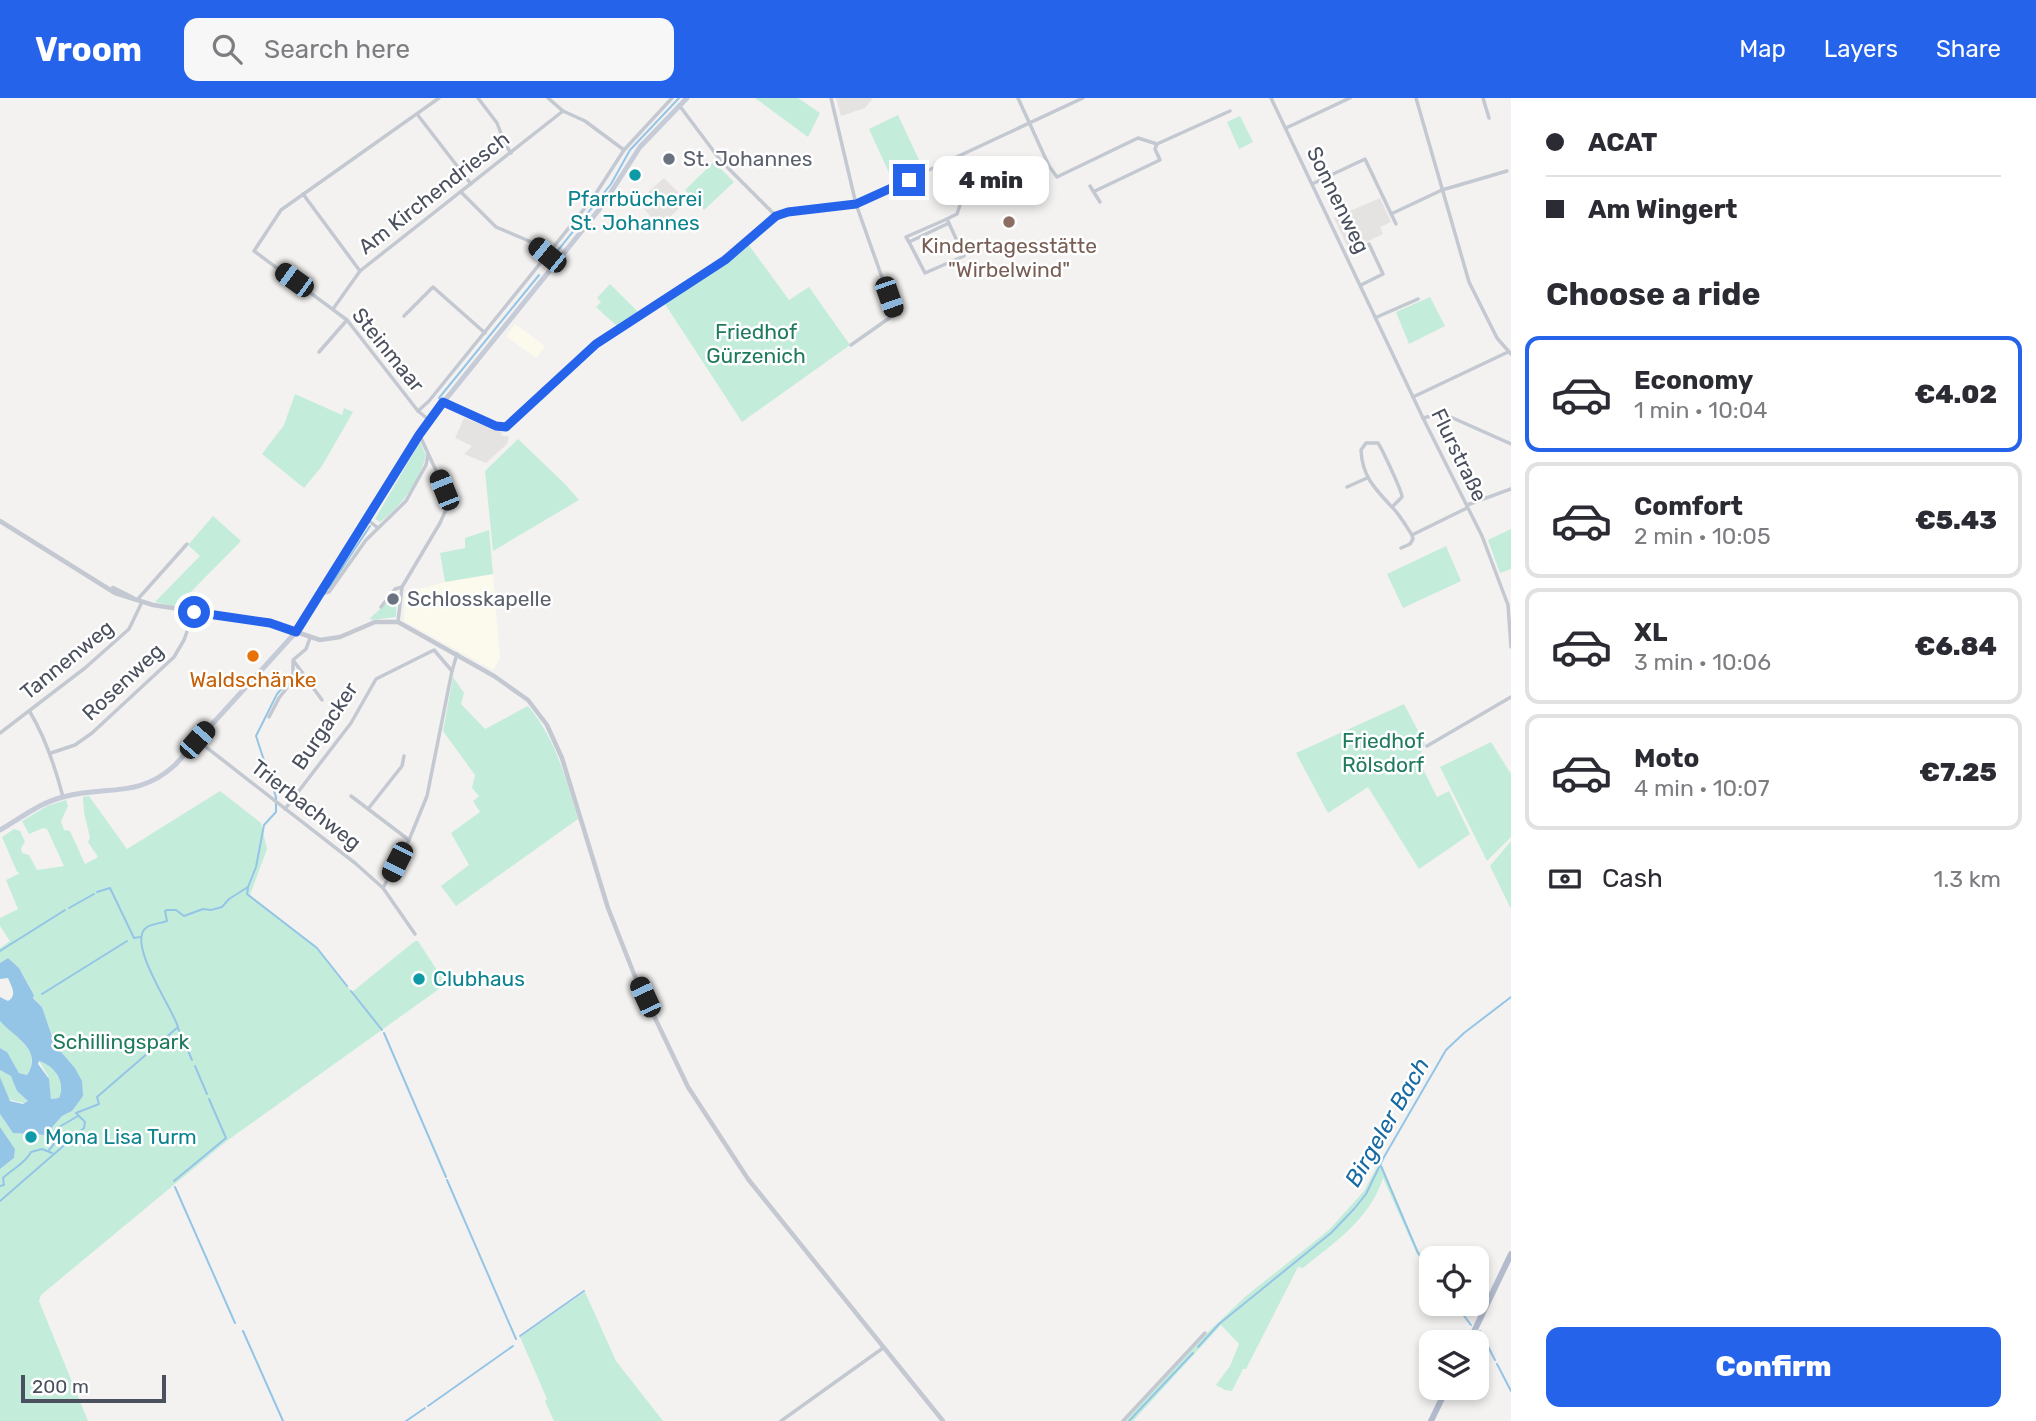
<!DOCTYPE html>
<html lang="en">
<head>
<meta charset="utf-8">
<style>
	:root { --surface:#fff; --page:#f7f7f7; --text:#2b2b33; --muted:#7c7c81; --line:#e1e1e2; --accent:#2563eb }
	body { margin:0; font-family:Rubik,sans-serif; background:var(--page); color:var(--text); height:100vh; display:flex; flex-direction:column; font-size:26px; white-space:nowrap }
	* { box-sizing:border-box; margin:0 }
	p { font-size:23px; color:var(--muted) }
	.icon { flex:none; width:38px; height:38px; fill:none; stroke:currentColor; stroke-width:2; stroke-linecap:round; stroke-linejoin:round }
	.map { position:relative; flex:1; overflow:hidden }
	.drawer { display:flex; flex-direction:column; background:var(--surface); width:525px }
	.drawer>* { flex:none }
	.hud { display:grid; align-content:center; height:154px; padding:0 35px; background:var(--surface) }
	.fabs { position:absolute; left:1419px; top:1148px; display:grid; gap:14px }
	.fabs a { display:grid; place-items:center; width:70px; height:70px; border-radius:14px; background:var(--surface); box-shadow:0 4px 10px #0003; font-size:35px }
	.scale { position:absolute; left:21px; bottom:18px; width:145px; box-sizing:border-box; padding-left:7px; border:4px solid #4a505d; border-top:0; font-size:19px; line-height:24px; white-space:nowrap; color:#4a505d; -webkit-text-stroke:5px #fff; paint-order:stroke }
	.end { position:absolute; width:32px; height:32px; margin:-16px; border:9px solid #2563eb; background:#fff; box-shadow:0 0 0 4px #fff }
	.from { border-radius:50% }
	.bubble { position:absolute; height:49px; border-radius:14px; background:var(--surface); box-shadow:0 4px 10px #0003; font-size:23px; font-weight:800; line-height:49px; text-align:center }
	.car { position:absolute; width:21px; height:42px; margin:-21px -10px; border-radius:9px; box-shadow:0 0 5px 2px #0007; background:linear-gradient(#222 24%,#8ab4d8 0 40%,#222 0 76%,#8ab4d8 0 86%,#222 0) }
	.hud b { display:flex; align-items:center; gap:24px; height:66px; font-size:26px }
	.hud b+b { border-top:2px solid var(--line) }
	.hud i { width:18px; height:18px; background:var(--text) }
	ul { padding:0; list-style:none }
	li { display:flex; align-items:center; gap:21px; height:116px; margin:0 14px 10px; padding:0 21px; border:4px solid var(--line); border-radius:14px }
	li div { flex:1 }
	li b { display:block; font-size:26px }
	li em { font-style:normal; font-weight:800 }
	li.selected { border-color:var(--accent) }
	li>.icon { width:63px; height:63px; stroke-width:1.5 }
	h2 { padding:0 35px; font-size:32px; line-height:84px }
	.pay { display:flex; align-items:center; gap:18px; height:77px; padding:0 35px; font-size:26px }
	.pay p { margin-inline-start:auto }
	.button { display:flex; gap:14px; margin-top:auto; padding:14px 35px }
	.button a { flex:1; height:80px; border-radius:14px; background:var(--accent); color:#fff; font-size:28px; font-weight:800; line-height:80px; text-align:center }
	header { display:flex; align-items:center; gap:42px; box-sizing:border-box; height:98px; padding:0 35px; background:var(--accent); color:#fff }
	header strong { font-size:33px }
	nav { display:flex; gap:38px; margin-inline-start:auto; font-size:24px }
	.search { width:490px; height:63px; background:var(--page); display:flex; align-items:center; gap:18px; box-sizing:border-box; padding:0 24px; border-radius:14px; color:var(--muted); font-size:26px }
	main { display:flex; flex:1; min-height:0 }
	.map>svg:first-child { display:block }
	.commercial { fill:#fbfaed }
	.education { fill:#e4e3e2 }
	.green { fill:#c4ecdb }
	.water { fill:#95c5e6; fill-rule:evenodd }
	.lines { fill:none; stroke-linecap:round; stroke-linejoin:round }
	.stream { stroke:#95c5e6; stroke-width:2 }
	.minor { stroke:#c3c8d1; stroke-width:3.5 }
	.tertiary { stroke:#c3c8d1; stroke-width:4.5 }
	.secondary { stroke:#c6cbd8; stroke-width:5 }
	.primary { stroke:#b3bbcd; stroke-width:6 }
	.route { stroke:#2563eb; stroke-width:9 }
	.worship-dot { fill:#6b7280; stroke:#fff; stroke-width:2.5 }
	.culture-dot { fill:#0f9aa8; stroke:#fff; stroke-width:2.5 }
	.education-dot { fill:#8d6e63; stroke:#fff; stroke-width:2.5 }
	.food-dot { fill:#e8710a; stroke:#fff; stroke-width:2.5 }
	.labels { text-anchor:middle; stroke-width:5; stroke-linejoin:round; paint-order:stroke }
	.worship-label { font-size:21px; fill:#5b616d; stroke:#fff; text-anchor:start }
	.street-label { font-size:21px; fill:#4a505d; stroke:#fff }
	.culture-label { font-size:21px; fill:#0d838f; stroke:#fff; text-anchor:start }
	.education-label { font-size:21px; fill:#785e54; stroke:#fff }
	.park-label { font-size:21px; fill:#1f7a5e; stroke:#fff }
	.food-label { font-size:21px; fill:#c56008; stroke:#fff }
	.water-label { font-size:23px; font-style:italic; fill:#186aa2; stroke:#fff }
</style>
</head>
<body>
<header>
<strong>Vroom</strong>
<div class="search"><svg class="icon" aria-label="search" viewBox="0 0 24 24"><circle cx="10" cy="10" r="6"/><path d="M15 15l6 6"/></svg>Search here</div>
<nav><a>Map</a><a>Layers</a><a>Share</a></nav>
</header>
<main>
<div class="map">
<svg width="1511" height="1323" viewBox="0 0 1511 1323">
	<rect width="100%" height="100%" fill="#f3f2f1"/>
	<g class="commercial">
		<polygon points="515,226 545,248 536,260 506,238"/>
		<polygon points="493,476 500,560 493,572 404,523 405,495 445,484"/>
	</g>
	<g class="education">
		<polygon points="836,0 873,0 865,10 841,18"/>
		<polygon points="664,80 687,103 659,129 638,103"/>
		<polygon points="1380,100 1391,124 1380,129 1383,136 1349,152 1334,120"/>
		<polygon points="464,320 502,334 501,337 509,339 507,346 486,365 464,356 472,348 455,340"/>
	</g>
	<g class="green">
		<polygon points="755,0 798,0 820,15 808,39"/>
		<polygon points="898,17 920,64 890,77 869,31"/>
		<polygon points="1240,18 1253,44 1239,51 1227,24"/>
		<polygon points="714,64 734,84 704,112 685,92"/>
		<polygon points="748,146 789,202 809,189 850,247 742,324 663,203 729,162"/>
		<polygon points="610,186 638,214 617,228 596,209 601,204 597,200"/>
		<polygon points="1430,199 1445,228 1409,246 1396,214"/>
		<polygon points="295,296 342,317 344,310 353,314 322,368 304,390 262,356 284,327"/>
		<polygon points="518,341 566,387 579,402 493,453 485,373"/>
		<path d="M 420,344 L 426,357 C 419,385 402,407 380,424 L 375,421 Z"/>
		<polygon points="213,418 241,443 176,509 155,504 200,458 188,447"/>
		<polygon points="1511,431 1511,471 1500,475 1488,442"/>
		<polygon points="489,432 493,476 445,484 440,455 465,450 465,440"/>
		<polygon points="1446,448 1461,483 1403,510 1387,476"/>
		<polygon points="395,493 397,494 396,519 371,522 370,520 385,507"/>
		<path d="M 453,579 L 464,595 L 461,606 L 485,631 L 528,608 C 556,641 566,681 578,721 L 456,808 L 441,788 L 469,767 L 451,735 L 480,714 L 473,703 L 479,698 L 472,690 L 475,677 L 443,633 Z"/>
		<polygon points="1404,606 1425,646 1418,661 1437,699 1449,693 1470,736 1419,771 1368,689 1328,715 1296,655"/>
		<polygon points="1491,644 1511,676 1511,739 1487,763 1440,669"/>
		<polygon points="220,693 261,725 267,751 250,797 317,849 352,894 415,843 418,843 446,886 228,1042 41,1197 39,1203 88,1323 0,1323 0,1071 14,1060 15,1051 0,1029 0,1016 13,1035 45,1037 62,1018 72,1013 75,970 55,947 42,909 33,899 34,896 19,870 8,860 0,865 0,850 10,843 0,828 0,820 18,811 6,782 20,775 17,774 2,739 14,731 20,733 25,744 21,750 22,755 29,757 37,772 64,768 47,731 43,730 29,736 22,723 47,708 66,702 68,708 61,723 64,732 70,733 85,766 98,759 88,744 90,740 84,714 83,699 89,698 127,751"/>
		<polygon points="1511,743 1511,811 1490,768"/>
		<path d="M 0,923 C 14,938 43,953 27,977 L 19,975 L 6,953 L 0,950 Z"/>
		<path d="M 39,963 C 55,968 66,984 59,1000 L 51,1001 L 48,978 Z"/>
		<polygon points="0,972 12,978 17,993 28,1003 26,1006 8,1001 0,979"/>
		<path d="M 1380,1063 L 1416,1148 L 1431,1175 L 1417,1156 L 1383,1080 C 1370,1121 1335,1144 1303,1170 L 1298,1169 L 1246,1271 L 1243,1271 L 1232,1293 L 1225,1292 L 1216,1287 L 1230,1268 L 1239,1246 L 1221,1227 L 1133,1323 L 1125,1323 L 1206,1236 L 1246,1198 L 1329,1132 L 1364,1093 Z"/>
		<polygon points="585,1194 616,1263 663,1323 554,1323 545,1303 547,1301 520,1239"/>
	</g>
	<g class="water">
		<path d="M 8,860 L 19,870 L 34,897 L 33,900 L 42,909 L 55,947 L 75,970 L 82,983 L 83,998 L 72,1013 L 62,1018 L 45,1037 L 13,1035 L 0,1016 L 0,979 L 10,1003 L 23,1006 L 28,1003 L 17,993 L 11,978 L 0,972 L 0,950 L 7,954 L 19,975 L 27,977 C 44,952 13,938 0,923 L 0,899 L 8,903 C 18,897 11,888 8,880 L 0,881 L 0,865 ZM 39,963 C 55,968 66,984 59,1000 L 51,1001 L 49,981 L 38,966 Z"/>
		<polygon points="0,1029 15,1051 14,1060 0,1071"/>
	</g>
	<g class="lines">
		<g class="stream">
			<polyline points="551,161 611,86 630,52 679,0"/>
			<polyline points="439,300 539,177"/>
			<polyline points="329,490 370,428"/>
			<polyline points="248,790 247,796 317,850 347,888"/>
			<polyline points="97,794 110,790 134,840 140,839"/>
			<polyline points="69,810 94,796"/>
			<polyline points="0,853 65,812"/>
			<polyline points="351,893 382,932"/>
			<polyline points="42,896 127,843"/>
			<polyline points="178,930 192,962"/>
			<polyline points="384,935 446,1079"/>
			<polyline points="195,968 207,996"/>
			<polyline points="49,1052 54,1046 59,1029 78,1018"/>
			<polyline points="1381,1068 1418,1155 1432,1173"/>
			<polyline points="447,1082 516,1241"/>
			<polyline points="174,1083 226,1040 209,1001"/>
			<path d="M 0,1088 L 4,1087 L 3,1080 C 12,1071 26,1065 31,1054 L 42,1051 L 52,1055"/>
			<polyline points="175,1089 235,1225"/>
			<path d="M 0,1103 L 84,1030 L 85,1024 L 76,1015 L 99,1006 L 97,999 L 178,929 C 173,911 125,843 147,829 C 152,826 162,825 167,823 L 165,813 L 167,812 L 176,812 L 184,818 L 203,811 L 211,812 L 222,809 L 229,801 L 248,789 L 256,769 L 264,727 L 276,714 L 276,699 L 256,638 L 277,596 L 283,589 L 278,572"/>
			<polyline points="1455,1206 1471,1227"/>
			<polyline points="243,1233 283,1323"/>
			<polyline points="1480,1233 1495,1262"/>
			<polyline points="520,1238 584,1193"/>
			<polyline points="1198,1249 1219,1226 1331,1135 1354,1111 1366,1096 1384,1059 1446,952 1464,935 1511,899"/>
			<polyline points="1497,1266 1511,1293"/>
			<polyline points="428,1308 513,1248"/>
			<polyline points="406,1323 425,1310"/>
			<polyline points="1129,1323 1193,1255"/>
		</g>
		<g class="minor">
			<polyline points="478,0 497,25 505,46 511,55"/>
			<polyline points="548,0 563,13 585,23 624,52"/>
			<polyline points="831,0 856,106 895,216 851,247"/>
			<polyline points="1018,0 1049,68 1057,79 1138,40 1157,46 1230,13"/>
			<polyline points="1271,0 1423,320 1482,438 1508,507 1511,549"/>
			<polyline points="1416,0 1469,184 1497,240 1511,256"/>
			<polyline points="1483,0 1489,20"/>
			<polyline points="679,7 721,63 776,118"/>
			<polyline points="417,16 471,86"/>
			<polyline points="1286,30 1350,0"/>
			<polyline points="1312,86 1365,61 1396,126"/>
			<polyline points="1090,88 1100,104"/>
			<polyline points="1095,93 1160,62 1155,51 1157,46"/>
			<polyline points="461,94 496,129 529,143 547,157"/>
			<polyline points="303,96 360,173"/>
			<polyline points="1391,116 1442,92 1507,73"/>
			<polyline points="947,121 906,139 909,144 949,125"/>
			<polyline points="909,144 925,175 964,158 947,121 957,116 965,92 951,62"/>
			<polyline points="1361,187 1383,176 1369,146"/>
			<polyline points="333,211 360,173 563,13"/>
			<polyline points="404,218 433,189 485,235"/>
			<polyline points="1377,219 1418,201"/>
			<polyline points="319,254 347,222"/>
			<polyline points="1413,299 1508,254"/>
			<polyline points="444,304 496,329 506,329 571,266 598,245 725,162 776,118 788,114 856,106 1083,0"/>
			<polyline points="418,313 429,303 593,100 624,52 672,0"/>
			<polyline points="1423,320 1435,317 1446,317 1511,346"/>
			<polyline points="429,322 418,313 347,222 254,153 281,112 439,0"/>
			<polyline points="1347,389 1367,380"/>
			<polyline points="1467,407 1511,391"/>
			<path d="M 1392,409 L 1402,399 C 1402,393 1382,351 1378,345 L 1366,345 L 1361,352 C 1362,378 1375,391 1392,409 C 1400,417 1406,428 1412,437"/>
			<polyline points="368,422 378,430"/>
			<polyline points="1401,450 1410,446 1413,441 1412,437 1467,410"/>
			<polyline points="320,496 329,494 366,442 406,403 426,367 428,357"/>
			<polyline points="137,502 187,446"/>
			<polyline points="381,509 395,491 402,489"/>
			<polyline points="398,524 402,489 440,425 448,407 445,392 420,338"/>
			<polyline points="310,540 306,551 293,562 322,602"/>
			<polyline points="293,564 293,582 302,574"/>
			<path d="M 30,614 C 46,641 55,668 63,699"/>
			<polyline points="269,619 279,600 293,582"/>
			<polyline points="0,635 85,570 129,531 142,504"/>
			<polyline points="197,642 355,765 383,790 415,836"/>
			<polyline points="1427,648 1511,599"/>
			<polyline points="51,655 75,647 92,635 174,559 184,542 194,514"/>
			<polyline points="351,698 409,742"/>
			<polyline points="285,711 351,625 376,581 434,552 452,573 457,556"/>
			<polyline points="368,711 402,668 404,658"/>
			<polyline points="383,790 409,742 427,698 452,573"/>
			<polyline points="781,1323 883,1250"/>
			<polyline points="1123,1323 1205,1235"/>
		</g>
		<g class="tertiary">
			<polyline points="0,423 115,495 153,507 270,525 320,542 340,539 375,524 398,524 494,578 528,602 547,627 562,660 608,810 634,876 688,989 748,1081 943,1323"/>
			<polyline points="113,490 133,500"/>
		</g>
		<path class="secondary" d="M 0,732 C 21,720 39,705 63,699 C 106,687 138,701 175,667 L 296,534 L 429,322 L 602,108 L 640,49 L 687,0"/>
		<g class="primary">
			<polyline points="1469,1244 1511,1156"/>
			<polyline points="1431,1323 1447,1290"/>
		</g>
	</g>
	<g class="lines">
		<polyline class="route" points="194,514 270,525 296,534 419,337 443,304 496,328 506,329 596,246 725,162 776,118 788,114 856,106 909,82"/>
	</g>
	<g class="worship-dot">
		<circle cx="669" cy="61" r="7"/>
		<circle cx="393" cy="501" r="7"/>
	</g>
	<g class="culture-dot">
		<circle cx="635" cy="77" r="7"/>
		<circle cx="419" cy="881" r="7"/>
		<circle cx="31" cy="1039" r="7"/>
	</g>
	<circle class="education-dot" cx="1009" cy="124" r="7"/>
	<circle class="food-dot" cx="253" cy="558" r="7"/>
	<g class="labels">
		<g class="worship-label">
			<text x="683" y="68">St. Johannes</text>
			<text x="407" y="508">Schlosskapelle</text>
		</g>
		<g class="street-label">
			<text transform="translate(434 95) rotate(-38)" y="7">Am Kirchendriesch</text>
			<text transform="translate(1338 102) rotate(64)" y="7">Sonnenweg</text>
			<text transform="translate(388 252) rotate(51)" y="7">Steinmaar</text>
			<text transform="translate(1459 357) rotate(64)" y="7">Flurstraße</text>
			<text transform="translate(67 562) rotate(-39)" y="7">Tannenweg</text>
			<text transform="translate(123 584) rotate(-43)" y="7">Rosenweg</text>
			<text transform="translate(325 628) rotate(-56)" y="7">Burgacker</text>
			<text transform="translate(306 707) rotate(38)" y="7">Trierbachweg</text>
		</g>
		<g class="culture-label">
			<text x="635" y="108" text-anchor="middle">Pfarrbücherei<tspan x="635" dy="24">St. Johannes</tspan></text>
			<text x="433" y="888">Clubhaus</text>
			<text x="45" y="1046">Mona Lisa Turm</text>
		</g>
		<g class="education-label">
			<text x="1009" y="155">Kindertagesstätte<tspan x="1009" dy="24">"Wirbelwind"</tspan></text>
		</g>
		<g class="park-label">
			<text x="756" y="241">Friedhof<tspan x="756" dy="24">Gürzenich</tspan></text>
			<text x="1383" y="650">Friedhof<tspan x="1383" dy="24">Rölsdorf</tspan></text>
			<text x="121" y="951">Schillingspark</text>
		</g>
		<g class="food-label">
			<text x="253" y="589">Waldschänke</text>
		</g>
		<g class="water-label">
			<text transform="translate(1387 1024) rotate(-60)" y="8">Birgeler Bach</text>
		</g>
	</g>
</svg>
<div class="fabs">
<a><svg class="icon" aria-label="locate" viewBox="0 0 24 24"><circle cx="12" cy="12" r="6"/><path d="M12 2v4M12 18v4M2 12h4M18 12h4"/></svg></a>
<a><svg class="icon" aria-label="layers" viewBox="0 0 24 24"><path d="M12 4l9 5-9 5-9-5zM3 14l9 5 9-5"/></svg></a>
</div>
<div class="scale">200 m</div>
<i class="end from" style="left:194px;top:514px"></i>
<i class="end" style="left:909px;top:82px"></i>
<div class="bubble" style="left:933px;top:58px;width:116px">4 min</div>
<i class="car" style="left:547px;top:157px;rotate:309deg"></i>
<i class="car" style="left:294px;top:182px;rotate:306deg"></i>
<i class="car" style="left:889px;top:199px;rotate:161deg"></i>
<i class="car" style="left:444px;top:392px;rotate:338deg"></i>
<i class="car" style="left:197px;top:642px;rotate:41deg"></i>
<i class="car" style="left:397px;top:764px;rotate:207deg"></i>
<i class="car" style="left:645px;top:899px;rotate:335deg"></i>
</div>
<section class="drawer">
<div class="hud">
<b><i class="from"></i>ACAT</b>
<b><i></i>Am Wingert</b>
</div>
<h2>Choose a ride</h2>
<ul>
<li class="selected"><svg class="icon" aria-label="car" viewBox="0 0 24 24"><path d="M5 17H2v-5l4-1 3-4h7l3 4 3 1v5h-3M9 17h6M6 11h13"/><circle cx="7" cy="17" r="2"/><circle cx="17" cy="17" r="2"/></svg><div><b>Economy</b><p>1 min · 10:04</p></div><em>€4.02</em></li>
<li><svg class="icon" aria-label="car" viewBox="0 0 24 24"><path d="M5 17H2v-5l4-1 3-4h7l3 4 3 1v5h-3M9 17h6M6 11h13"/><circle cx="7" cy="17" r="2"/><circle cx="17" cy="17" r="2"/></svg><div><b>Comfort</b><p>2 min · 10:05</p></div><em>€5.43</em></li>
<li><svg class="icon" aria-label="car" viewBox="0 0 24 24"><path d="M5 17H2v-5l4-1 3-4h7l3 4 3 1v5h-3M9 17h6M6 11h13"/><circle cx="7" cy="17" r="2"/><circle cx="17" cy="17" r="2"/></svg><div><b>XL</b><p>3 min · 10:06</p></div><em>€6.84</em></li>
<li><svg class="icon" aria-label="car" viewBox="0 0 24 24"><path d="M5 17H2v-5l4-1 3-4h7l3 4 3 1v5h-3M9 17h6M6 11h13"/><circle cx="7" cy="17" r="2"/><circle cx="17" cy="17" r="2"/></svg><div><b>Moto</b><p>4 min · 10:07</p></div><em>€7.25</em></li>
</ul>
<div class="pay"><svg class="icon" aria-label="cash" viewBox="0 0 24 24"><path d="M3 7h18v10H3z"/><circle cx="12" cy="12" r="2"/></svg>Cash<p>1.3 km</p></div>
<div class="button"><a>Confirm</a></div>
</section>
</main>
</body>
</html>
